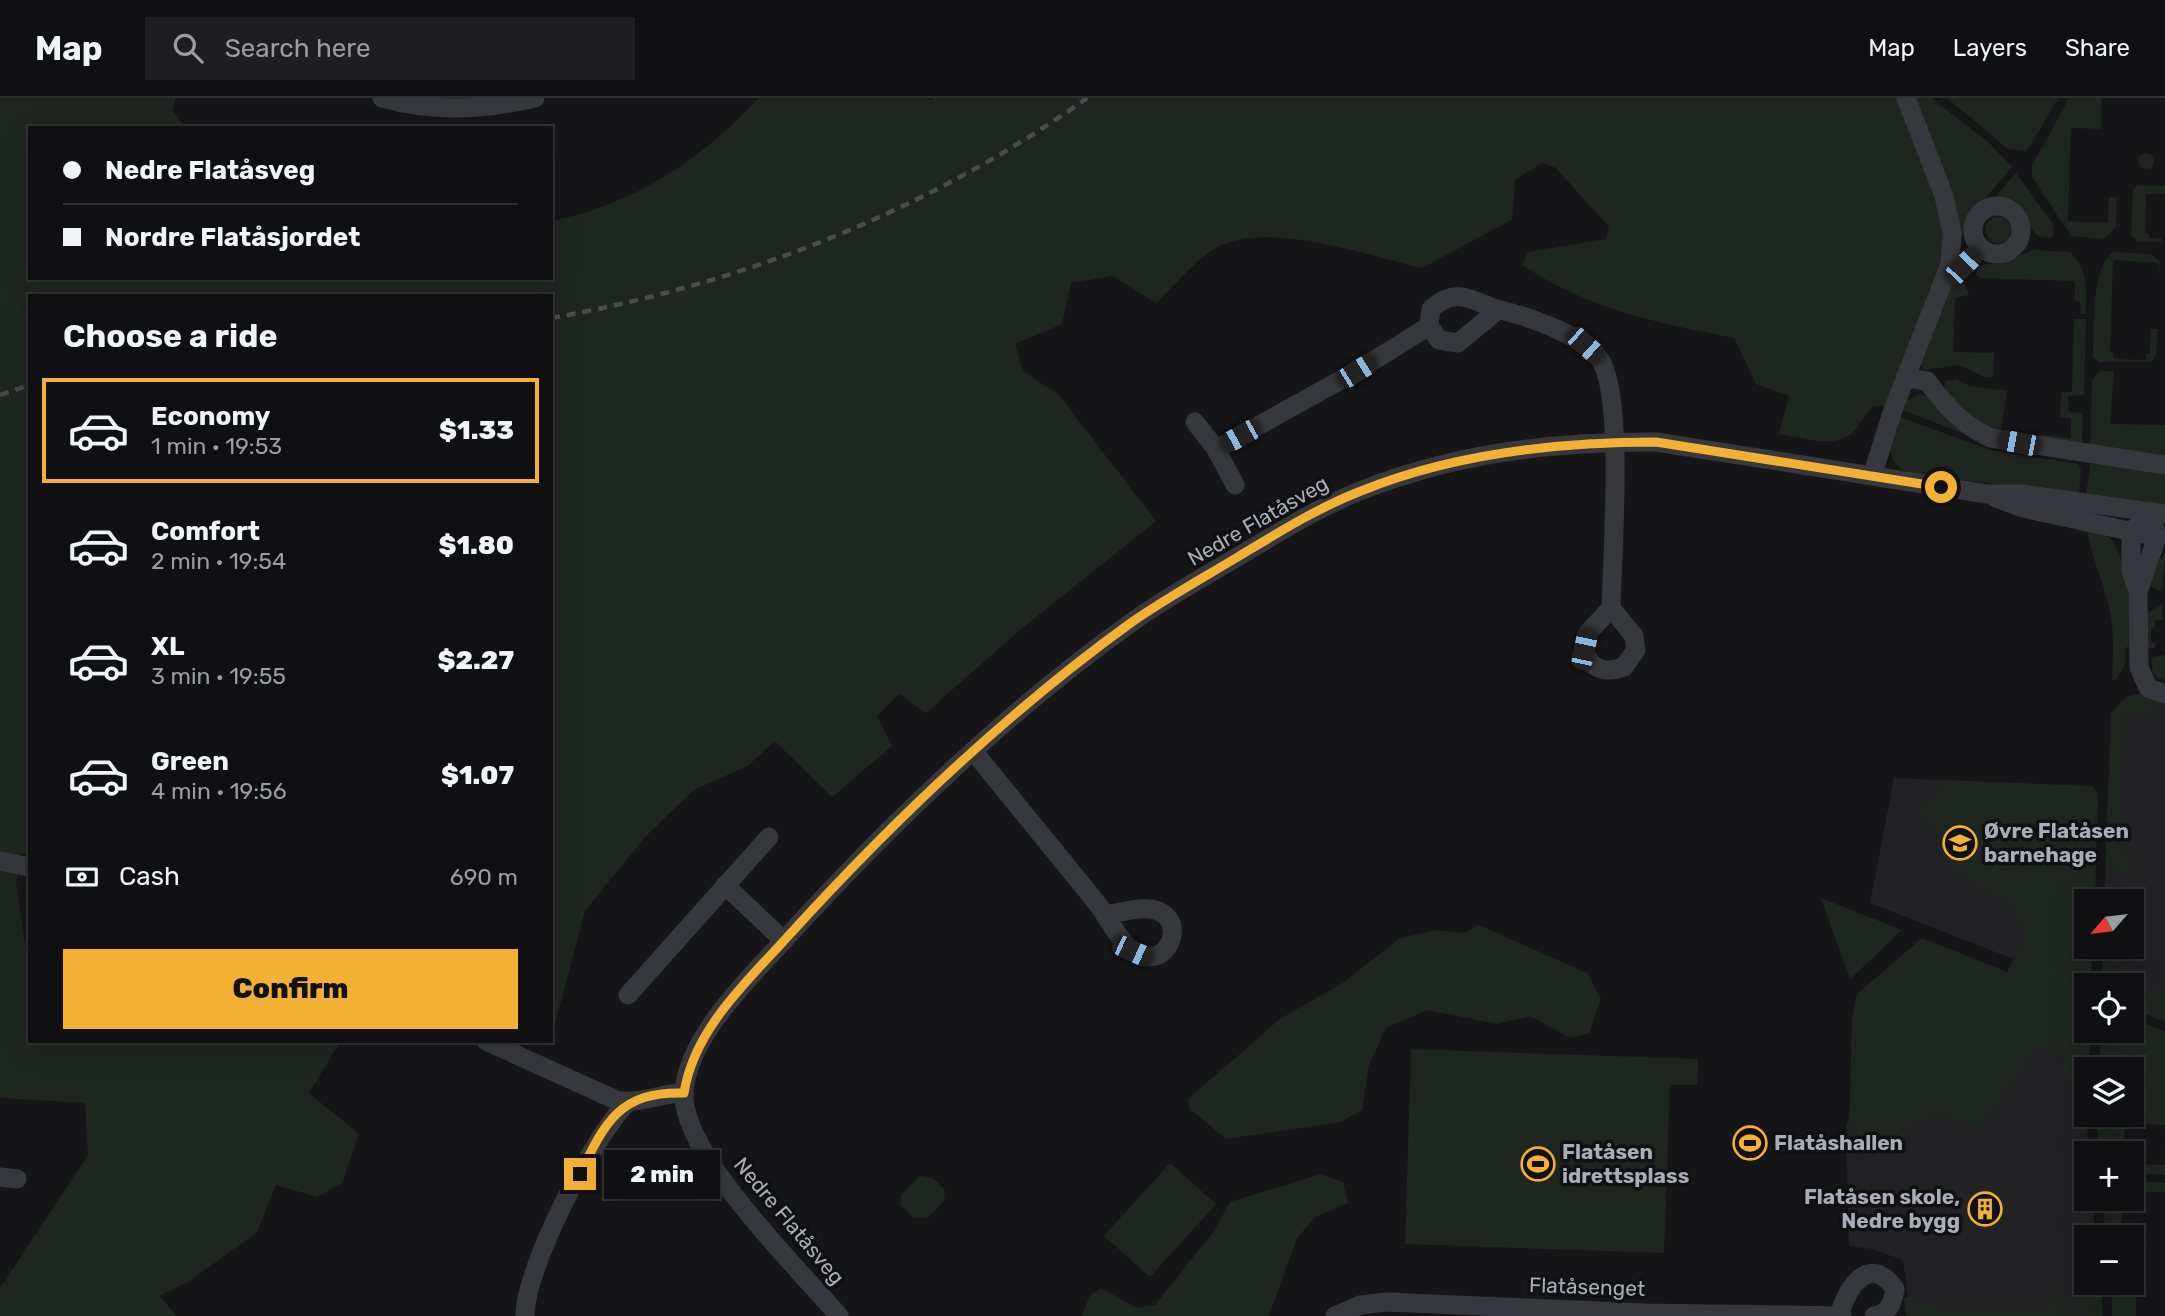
<!DOCTYPE html>
<html lang="en">
<head>
<meta charset="utf-8">
<style>
	:root { --surface:#101012; --page:#1e1e20; --text:#f1f3f6; --muted:#9c9d9f; --line:#303032; --accent:#f2b134 }
	body { margin:0; font-family:Rubik,sans-serif; background:var(--page); color:var(--text); height:100vh; display:flex; flex-direction:column; font-size:26px; white-space:nowrap }
	* { box-sizing:border-box; margin:0 }
	p { font-size:23px; color:var(--muted) }
	.icon { flex:none; width:38px; height:38px; fill:none; stroke:currentColor; stroke-width:2; stroke-linecap:round; stroke-linejoin:round }
	.map { position:relative; flex:1; overflow:hidden }
	.drawer { position:absolute; left:28px; top:196px; width:525px; height:749px; display:flex; flex-direction:column; background:var(--surface); border-radius:0px; box-shadow:0 7px 28px #0002,0 0 0 2px var(--line) }
	.drawer>* { flex:none }
	.guide { position:absolute; left:28px; top:28px; width:525px; height:154px; border-radius:0px; box-shadow:0 7px 28px #0002,0 0 0 2px var(--line); display:grid; align-content:center; height:154px; padding:0 35px; background:var(--surface) }
	.needle { width:46px; rotate:242deg }
	.controls { position:absolute; left:2074px; top:791px; display:grid; gap:14px }
	.controls a { display:grid; place-items:center; width:70px; height:70px; border-radius:0px; background:var(--surface); box-shadow:0 7px 28px #0002,0 0 0 2px var(--line); font-size:35px }
	.end { position:absolute; width:32px; height:32px; margin:-16px; border:9px solid #f2b134; background:#111; box-shadow:0 0 0 4px #111 }
	.from { border-radius:50% }
	.bubble { position:absolute; height:49px; border-radius:0px; background:var(--surface); box-shadow:0 7px 28px #0002,0 0 0 2px var(--line); font-size:23px; font-weight:800; line-height:49px; text-align:center }
	.car { position:absolute; width:21px; height:42px; margin:-21px -10px; border-radius:9px; box-shadow:0 0 5px 2px #0007; background:linear-gradient(#222 24%,#8ab4d8 0 40%,#222 0 76%,#8ab4d8 0 86%,#222 0) }
	.guide b { display:flex; align-items:center; gap:24px; height:66px; font-size:26px }
	.guide b+b { border-top:2px solid var(--line) }
	.guide i { width:18px; height:18px; background:var(--text) }
	ul { padding:0; list-style:none }
	li { display:flex; align-items:center; gap:21px; height:105px; margin:0 14px 10px; padding:0 21px; border:4px solid transparent; border-radius:0px }
	li div { flex:1 }
	li b { display:block; font-size:26px }
	li em { font-style:normal; font-weight:800 }
	li.active { border-color:var(--accent) }
	li>.icon { width:63px; height:63px; stroke-width:1.5 }
	h2 { padding:0 35px; font-size:32px; line-height:84px }
	.pay { display:flex; align-items:center; gap:18px; height:77px; padding:0 35px; font-size:26px }
	.pay p { margin-inline-start:auto }
	.primary-button { display:flex; gap:14px; margin-top:auto; padding:14px 35px }
	.primary-button a { flex:1; height:80px; border-radius:0px; background:var(--accent); color:#111; font-size:28px; font-weight:800; line-height:80px; text-align:center }
	header { display:flex; align-items:center; gap:42px; box-sizing:border-box; height:98px; padding:0 35px; background:var(--surface); border-bottom:2px solid var(--line) }
	header strong { font-size:33px }
	nav { display:flex; gap:38px; margin-inline-start:auto; font-size:24px }
	.search { width:490px; height:63px; background:var(--page); display:flex; align-items:center; gap:18px; box-sizing:border-box; padding:0 24px; border-radius:0px; color:var(--muted); font-size:26px }
	.map>svg:first-child { display:block }
	.built { fill:#222225 }
	.green { fill:#1e261f }
	.lines { fill:none; stroke-linecap:round; stroke-linejoin:round }
	.minor { stroke:#37383d; stroke-width:19 }
	.rail { stroke:#4a4c52; stroke-width:4.5; stroke-dasharray:9 7; stroke-linecap:butt }
	.route { stroke:#f2b134; stroke-width:9 }
	.labels { text-anchor:middle; stroke-width:7; stroke-linejoin:round; paint-order:stroke }
	.street-label { font-size:21px; fill:#a8adb8; stroke:#111113 }
	.poi-label { font-size:21px; font-weight:bold; fill:#a8adb8; stroke:#111113; text-anchor:start }
</style>
</head>
<body>
<header>
<strong>Map</strong>
<div class="search"><svg class="icon" aria-label="search" viewBox="0 0 24 24"><circle cx="10" cy="10" r="6"/><path d="M15 15l6 6"/></svg>Search here</div>
<nav><a>Map</a><a>Layers</a><a>Share</a></nav>
</header>
<div class="map">
<svg width="2165" height="1218" viewBox="0 0 2165 1218">
	<rect width="100%" height="100%" fill="#161618"/>
	<g class="built">
		<polygon points="2137,596 2165,604 2165,924 2132,910 2132,887 2102,885 2103,849 2132,849 2132,803 2104,803 2111,615 2126,599"/>
		<polygon points="1894,680 2040,686 2034,869 1870,805"/>
		<polygon points="2037,949 2060,954 2088,1017 2086,1101 2092,1101 2096,1139 2086,1139 2086,1185 2101,1185 2103,1218 1973,1218 1910,1214 1903,1162 1872,1151 1849,1148 1846,1026 1865,1005"/>
	</g>
	<g class="green">
		<path d="M 0,0 L 176,0 L 173,13 L 186,30 L 30,30 L 30,180 L 551,180 L 551,123 C 636,106 700,62 759,0 L 928,0 L 931,3 L 933,0 L 1900,0 L 1940,109 L 1944,158 L 1888,308 L 1873,308 C 1865,316 1861,327 1853,334 C 1835,352 1801,339 1779,336 L 1789,298 L 1756,286 L 1734,240 C 1657,225 1588,211 1522,167 L 1528,154 L 1606,141 L 1609,129 L 1556,70 L 1542,65 L 1515,82 L 1512,122 L 1422,170 C 1369,158 1266,121 1216,150 C 1196,161 1174,189 1156,205 L 1112,178 L 1071,185 L 1062,226 L 1015,246 L 1023,273 L 1059,297 L 1156,423 L 1021,531 L 926,615 L 899,596 L 877,618 L 892,648 L 832,699 L 775,643 L 749,667 L 694,692 L 645,739 L 585,813 L 552,938 L 551,198 L 30,198 L 30,757 L 21,755 L 16,787 L 30,876 L 30,943 L 138,943 L 151,947 L 153,943 L 341,943 L 309,995 L 359,1036 L 342,1085 L 317,1099 L 276,1087 L 257,1134 L 190,1183 L 159,1198 L 177,1218 L 0,1218 L 0,1190 L 88,1057 L 85,1005 L 0,1000 Z"/>
		<polygon points="1915,0 1931,0 1987,43 2012,69 1984,102 1971,113 1958,150"/>
		<polygon points="1947,0 2058,0 2030,48 2025,53 2008,51"/>
		<polygon points="2069,0 2102,0 2101,31 2071,30 2068,123 2108,125 2109,99 2117,100 2116,129 2103,141 2071,138 2032,79 2032,68"/>
		<circle cx="2146" cy="63" r="8"/>
		<path d="M 2016,75 L 2054,127 L 2053,139 C 2020,146 2036,99 1993,101 Z"/>
		<polygon points="2138,87 2165,88 2165,96 2146,96 2145,135 2149,136 2149,140 2162,140 2161,144 2138,144 2131,137 2133,92"/>
		<circle cx="1998" cy="132" r="13"/>
		<path d="M 2033,152 L 2070,154 C 2089,172 2086,192 2086,216 L 2080,216 L 2081,204 L 2075,203 L 2075,183 L 1980,180 L 1976,176 L 1978,167 L 2002,165 Z"/>
		<path d="M 2114,154 L 2151,156 L 2160,165 L 2158,182 L 2159,165 L 2113,162 L 2110,255 L 2113,255 L 2113,261 L 2146,262 L 2146,256 L 2150,256 L 2151,231 L 2158,231 L 2156,258 L 2151,264 L 2099,264 L 2093,259 C 2094,237 2091,164 2114,154 Z"/>
		<polygon points="1954,181 1964,186 1969,197 1955,200 1953,254 1994,255 1994,279 1984,279 1959,267 1925,272 1920,268"/>
		<polygon points="2074,221 2086,221 2084,297 2068,298 2069,314 2083,315 2082,346 2037,340 2040,337 2071,340 2071,320 2060,319 2061,294 2072,294"/>
		<polygon points="2100,273 2114,273 2110,326 2165,327 2165,359 2090,348 2092,282"/>
		<polygon points="1957,281 1969,288 2007,293 2001,330 1996,333 1971,321 1944,292 1945,283"/>
		<polygon points="1920,296 1928,299 1970,338 1900,311 1905,303"/>
		<path d="M 1897,318 L 1990,352 L 2078,366 L 2081,371 L 2079,396 L 2086,396 L 2091,363 L 2165,374 L 2165,410 L 1906,374 C 1883,361 1890,339 1897,318 Z"/>
		<path d="M 2087,432 C 2092,433 2099,433 2103,435 C 2130,448 2130,522 2132,549 L 2126,549 L 2125,566 L 2116,582 L 2112,582 C 2113,556 2115,530 2108,505 C 2102,480 2091,458 2087,432 Z"/>
		<path d="M 2165,455 L 2162,494 L 2152,489 C 2148,477 2157,464 2165,455 Z"/>
		<polygon points="2162,506 2162,522 2155,522 2155,530 2151,531 2151,544 2155,545 2155,550 2145,550 2147,515"/>
		<polygon points="2165,557 2165,583 2153,576 2151,560"/>
		<polygon points="2137,596 2155,602 2155,616 2124,617 2120,761 2133,761 2134,769 2130,773 2112,772 2106,765 2111,615 2126,599"/>
		<polygon points="1945,682 2092,688 2098,695 2095,803 2086,803 2086,849 2093,849 2091,874 2076,893 2086,899 2086,933 2091,933 2089,971 2086,971 2088,1032 2082,1037 2075,1036 2072,993 2060,955 2037,949 1984,1025 1975,1029 1948,1017 1927,1019 1874,1044 1849,1031 1852,921 1857,896 1922,840 2007,874 2025,839 2011,807 1948,768 1945,737 1918,717"/>
		<polygon points="2118,787 2121,803 2104,803 2107,789"/>
		<polygon points="2134,790 2145,791 2143,829 2132,828"/>
		<polygon points="1821,800 1902,832 1850,881"/>
		<polygon points="1479,827 1587,875 1601,901 1589,935 1570,940 1530,918 1497,926 1427,912 1386,930 1369,967 1362,1012 1341,1024 1226,1041 1190,1011 1188,1001 1280,921 1344,884 1400,840 1437,832 1464,835"/>
		<polygon points="2103,849 2113,849 2112,858 2119,859 2119,887 2103,887"/>
		<polygon points="2132,894 2165,894 2165,924 2132,910"/>
		<polygon points="2132,920 2165,934 2165,1027 2125,1025 2123,1055 2098,1055 2098,1017 2132,1017 2132,971 2099,971 2101,933 2132,933"/>
		<polygon points="1411,951 1698,961 1697,987 1670,987 1664,1155 1405,1146"/>
		<polygon points="1170,1065 1216,1106 1150,1179 1104,1138"/>
		<polygon points="2132,1066 2165,1067 2165,1077 2132,1076"/>
		<polygon points="1321,1076 1343,1084 1348,1105 1315,1119 1297,1140 1269,1218 1082,1218 1089,1199 1101,1190 1137,1210 1155,1207 1214,1133 1230,1104"/>
		<polygon points="920,1078 933,1080 945,1092 944,1103 928,1120 914,1120 900,1107 901,1097"/>
		<polygon points="2143,1084 2165,1085 2165,1094 2140,1094 2139,1108 2136,1108 2136,1093"/>
		<polygon points="2091,1101 2096,1139 2086,1139 2086,1145 2082,1145 2083,1116 2092,1116"/>
		<polygon points="2102,1101 2124,1101 2121,1131 2109,1132 2105,1128"/>
		<polygon points="2086,1182 2086,1185 2101,1185 2103,1218 2083,1218 2092,1213 2093,1197 2083,1186"/>
		<polygon points="2081,1191 2089,1198 2088,1211 2081,1215 2072,1206"/>
		<polygon points="2118,1194 2136,1195 2136,1218 2112,1218 2112,1196"/>
		<polygon points="2050,1196 2068,1196 2068,1207 2079,1218 1906,1218 1904,1200 1912,1198 1912,1208 2049,1213"/>
	</g>
	<g class="lines">
		<g class="minor">
			<path d="M 382,0 C 433,15 484,12 535,0"/>
			<circle cx="1997" cy="132" r="24"/>
			<polyline points="1950,166 1963,168 1981,150"/>
			<path d="M 1498,212 L 1458,245 L 1439,242 L 1429,228 L 1431,211 C 1460,185 1475,207 1504,213 C 1531,219 1582,238 1599,260 C 1625,294 1612,461 1611,510 L 1587,536 L 1584,551 C 1590,571 1604,576 1624,569 L 1636,552 L 1634,538 L 1611,510"/>
			<path d="M 1906,280 L 1927,283 C 1946,308 1962,327 1991,340 L 2165,367"/>
			<polyline points="1195,324 1216,351"/>
			<polyline points="1872,378 1893,312 1950,166 1952,135 1944,98 1906,0"/>
			<polyline points="1235,387 1216,351 1357,273 1429,228"/>
			<polyline points="1996,400 2023,410 2143,436"/>
			<polyline points="2138,494 2157,439 2150,414 2131,434 2131,472 2138,494 2139,569 2148,590 2165,596"/>
			<path d="M 974,654 C 1015,704 1055,754 1096,804 C 1108,819 1116,838 1130,851 C 1139,860 1155,862 1164,853 C 1172,845 1176,830 1168,820 C 1154,803 1124,814 1106,817"/>
			<polyline points="0,763 30,769"/>
			<polyline points="725,787 784,843"/>
			<polyline points="628,897 769,739"/>
			<path d="M 486,943 L 616,1002 C 637,1007 661,995 684,995"/>
			<polyline points="0,1079 17,1081"/>
			<path d="M 525,1218 C 525,1169 593,1039 627,1005"/>
			<path d="M 839,1218 C 798,1170 679,1054 684,993 C 689,936 751,879 787,839 C 891,725 1006,614 1132,524 C 1164,501 1200,481 1234,461 C 1275,437 1316,410 1360,393 C 1454,355 1556,343 1656,344 L 1987,396 L 2023,396 L 2165,416"/>
			<polyline points="1335,1218 1360,1207 1387,1204 1645,1215 1842,1218"/>
			<path d="M 1839,1218 C 1847,1190 1869,1154 1895,1191 C 1893,1204 1889,1216 1874,1218"/>
		</g>
		<g class="rail">
			<path d="M 551,220 C 741,187 930,112 1087,0"/>
			<polyline points="0,297 30,287"/>
		</g>
	</g>
	<g class="lines">
		<path class="route" d="M 580,1076 C 605,1024 620,993 684,995 C 694,930 749,882 791,835 C 894,722 1007,614 1132,524 C 1165,501 1201,481 1236,460 C 1276,436 1317,410 1361,393 C 1454,355 1556,344 1656,344 L 1941,389"/>
	</g>
	<defs>
		<symbol id="school-ring" viewBox="-11 -11 22 22"><circle r="9.5" fill="#111113" stroke="#f2b134" stroke-width="1.5"/><path d="M0-5L7-2L0 1L-7-2ZM-4 1L0 2.5L4 1V4Q0 6-4 4Z" fill="#f2b134"/></symbol>
		<symbol id="stadium-ring" viewBox="-11 -11 22 22"><circle r="9.5" fill="#111113" stroke="#f2b134" stroke-width="1.5"/><path d="M0-5a6.5 5 0 1 0 0 10a6.5 5 0 1 0 0-10ZM-3.5-1.8h7v3.6h-7Z" fill="#f2b134"/></symbol>
		<symbol id="building-ring" viewBox="-11 -11 22 22"><circle r="9.5" fill="#111113" stroke="#f2b134" stroke-width="1.5"/><path d="M-4-6H4V6H1V3H-1V6H-4ZM-2.5-4.3h1.7v1.8h-1.7ZM.8-4.3h1.7v1.8H.8ZM-2.5-1h1.7V.8h-1.7ZM.8-1h1.7V.8H.8Z" fill="#f2b134"/></symbol>
	</defs>
	<g fill-rule="evenodd">
		<use href="#school-ring" x="1941" y="726" width="38" height="38"/>
		<use href="#stadium-ring" x="1731" y="1026" width="38" height="38"/>
		<use href="#stadium-ring" x="1519" y="1047" width="38" height="38"/>
		<use href="#building-ring" x="1966" y="1092" width="38" height="38"/>
	</g>
	<g class="labels">
		<g class="street-label">
			<text transform="translate(1258 423) rotate(-30)" y="7">Nedre Flatåsveg</text>
			<text transform="translate(789 1123) rotate(50)" y="7">Nedre Flatåsveg</text>
			<text transform="translate(1587 1189) rotate(2)" y="7">Flatåsenget</text>
		</g>
		<g class="poi-label">
			<text x="1984" y="740">Øvre Flatåsen<tspan x="1984" dy="24">barnehage</tspan></text>
			<text x="1774" y="1052">Flatåshallen</text>
			<text x="1562" y="1061">Flatåsen<tspan x="1562" dy="24">idrettsplass</tspan></text>
			<text x="1960" y="1106" text-anchor="end">Flatåsen skole,<tspan x="1960" dy="24">Nedre bygg</tspan></text>
		</g>
	</g>
</svg>
<div class="controls">
<a><svg class="needle" viewBox="-14 -14 28 28"><path d="M0-13l5 13h-10z" fill="#e53935"/><path d="M0 13l5-13h-10z" fill="#9c9d9f"/></svg></a>
<a><svg class="icon" aria-label="locate" viewBox="0 0 24 24"><circle cx="12" cy="12" r="6"/><path d="M12 2v4M12 18v4M2 12h4M18 12h4"/></svg></a>
<a><svg class="icon" aria-label="layers" viewBox="0 0 24 24"><path d="M12 4l9 5-9 5-9-5zM3 14l9 5 9-5"/></svg></a>
<a>+</a>
<a>−</a>
</div>
<i class="end from" style="left:1941px;top:389px"></i>
<i class="end" style="left:580px;top:1076px"></i>
<div class="bubble" style="left:604px;top:1052px;width:116px">2 min</div>
<i class="car" style="left:1963px;top:168px;rotate:44deg"></i>
<i class="car" style="left:1585px;top:247px;rotate:132deg"></i>
<i class="car" style="left:1357px;top:273px;rotate:58deg"></i>
<i class="car" style="left:1240px;top:338px;rotate:241deg"></i>
<i class="car" style="left:2019px;top:345px;rotate:281deg"></i>
<i class="car" style="left:1584px;top:551px;rotate:12deg"></i>
<i class="car" style="left:1132px;top:853px;rotate:115deg"></i>
<div class="guide">
<b><i class="from"></i>Nedre Flatåsveg</b>
<b><i></i>Nordre Flatåsjordet</b>
</div>
<section class="drawer">
<h2>Choose a ride</h2>
<ul>
<li class="active"><svg class="icon" aria-label="car" viewBox="0 0 24 24"><path d="M5 17H2v-5l4-1 3-4h7l3 4 3 1v5h-3M9 17h6M6 11h13"/><circle cx="7" cy="17" r="2"/><circle cx="17" cy="17" r="2"/></svg><div><b>Economy</b><p>1 min · 19:53</p></div><em>$1.33</em></li>
<li><svg class="icon" aria-label="car" viewBox="0 0 24 24"><path d="M5 17H2v-5l4-1 3-4h7l3 4 3 1v5h-3M9 17h6M6 11h13"/><circle cx="7" cy="17" r="2"/><circle cx="17" cy="17" r="2"/></svg><div><b>Comfort</b><p>2 min · 19:54</p></div><em>$1.80</em></li>
<li><svg class="icon" aria-label="car" viewBox="0 0 24 24"><path d="M5 17H2v-5l4-1 3-4h7l3 4 3 1v5h-3M9 17h6M6 11h13"/><circle cx="7" cy="17" r="2"/><circle cx="17" cy="17" r="2"/></svg><div><b>XL</b><p>3 min · 19:55</p></div><em>$2.27</em></li>
<li><svg class="icon" aria-label="car" viewBox="0 0 24 24"><path d="M5 17H2v-5l4-1 3-4h7l3 4 3 1v5h-3M9 17h6M6 11h13"/><circle cx="7" cy="17" r="2"/><circle cx="17" cy="17" r="2"/></svg><div><b>Green</b><p>4 min · 19:56</p></div><em>$1.07</em></li>
</ul>
<div class="pay"><svg class="icon" aria-label="cash" viewBox="0 0 24 24"><path d="M3 7h18v10H3z"/><circle cx="12" cy="12" r="2"/></svg>Cash<p>690 m</p></div>
<div class="primary-button"><a>Confirm</a></div>
</section>
</div>
</body>
</html>
